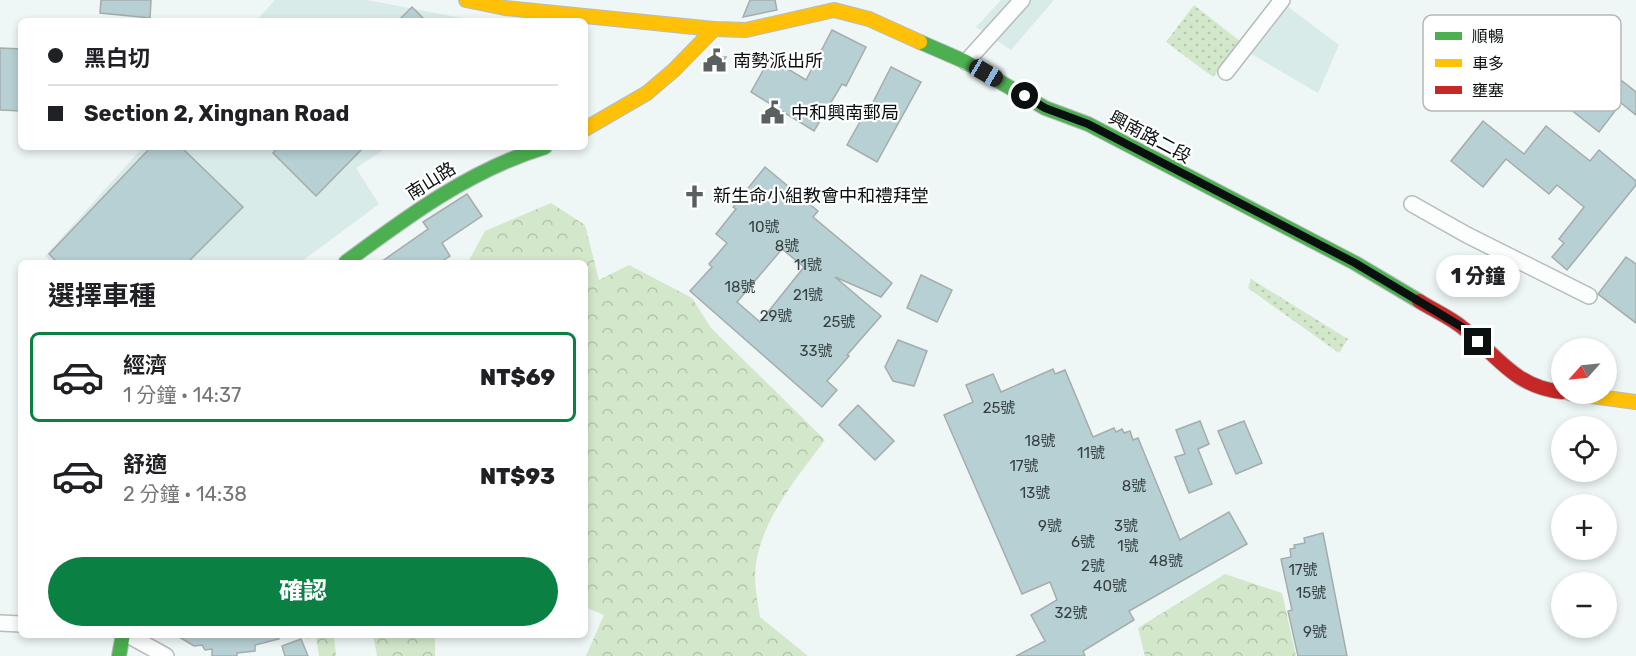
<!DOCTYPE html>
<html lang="zh-TW">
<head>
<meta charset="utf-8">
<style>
	:root { --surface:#fff; --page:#f2f2f2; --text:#202124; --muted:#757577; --line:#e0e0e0; --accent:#0b8043 }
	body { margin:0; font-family:Rubik,"Noto Sans TC",sans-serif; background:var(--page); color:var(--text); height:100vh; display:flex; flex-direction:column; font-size:22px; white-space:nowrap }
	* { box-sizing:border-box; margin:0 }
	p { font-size:20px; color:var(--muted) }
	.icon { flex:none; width:33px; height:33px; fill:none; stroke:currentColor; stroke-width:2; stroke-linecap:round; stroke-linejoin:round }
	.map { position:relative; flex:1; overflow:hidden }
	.details { position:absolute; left:18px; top:260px; width:570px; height:378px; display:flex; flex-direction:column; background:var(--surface); border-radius:9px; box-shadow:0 3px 9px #0003 }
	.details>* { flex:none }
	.hud { position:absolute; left:18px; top:18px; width:570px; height:132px; border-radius:9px; box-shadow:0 3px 9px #0003; display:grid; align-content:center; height:132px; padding:0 30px; background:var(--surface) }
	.needle { width:39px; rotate:243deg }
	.tools { position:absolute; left:1551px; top:338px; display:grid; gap:12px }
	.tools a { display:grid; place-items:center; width:66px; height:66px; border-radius:50%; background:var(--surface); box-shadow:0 3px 9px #0003; font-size:30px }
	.end { position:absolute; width:27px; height:27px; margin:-14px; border:8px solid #0a0f0f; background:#fff; box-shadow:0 0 0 3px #fff }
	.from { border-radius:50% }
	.bubble { position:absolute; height:42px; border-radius:21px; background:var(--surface); box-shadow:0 3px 9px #0003; font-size:20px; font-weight:800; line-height:42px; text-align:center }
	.car { position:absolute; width:18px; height:36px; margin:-18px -9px; border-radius:8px; box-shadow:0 0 4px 2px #0007; background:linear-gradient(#222 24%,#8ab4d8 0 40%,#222 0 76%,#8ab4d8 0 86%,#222 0) }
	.hud b { display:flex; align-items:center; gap:21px; height:57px; font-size:22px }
	.hud b+b { border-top:2px solid var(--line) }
	.hud i { width:15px; height:15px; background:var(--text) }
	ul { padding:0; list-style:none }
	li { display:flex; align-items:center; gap:18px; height:90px; margin:0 12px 9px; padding:0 18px; border:3px solid transparent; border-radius:9px }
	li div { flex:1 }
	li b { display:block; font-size:22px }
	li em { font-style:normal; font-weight:800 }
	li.on { border-color:var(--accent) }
	li>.icon { width:54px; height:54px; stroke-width:1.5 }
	h2 { padding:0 30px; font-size:27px; line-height:72px }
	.cta { display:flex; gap:12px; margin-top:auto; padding:12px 30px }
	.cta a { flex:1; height:69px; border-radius:36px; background:var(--accent); color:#fff; font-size:24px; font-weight:800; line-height:69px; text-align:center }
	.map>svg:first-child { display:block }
	.built { fill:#d9ebe9 }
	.forest { fill:url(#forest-crowns) }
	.park { fill:url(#park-dots) }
	.building { fill:#b7d0d4; stroke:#a5acac; stroke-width:1.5; fill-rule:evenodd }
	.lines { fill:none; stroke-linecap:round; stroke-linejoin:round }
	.street-casing { stroke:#b5bcbb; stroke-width:18 }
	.fast-casing { stroke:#b5bcbb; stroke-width:16 }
	.slow-casing { stroke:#b5bcbb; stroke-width:16 }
	.jam-casing { stroke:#b5bcbb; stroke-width:16 }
	.street { stroke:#fcfefe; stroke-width:15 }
	.fast { stroke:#4caf50; stroke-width:14 }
	.slow { stroke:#ffc107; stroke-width:14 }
	.jam { stroke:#c62828; stroke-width:14 }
	.route { stroke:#0a0f0f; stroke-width:8 }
	.labels { text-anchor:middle; stroke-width:4.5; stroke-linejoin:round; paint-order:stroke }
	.number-label { font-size:15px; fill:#353f40 }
	.poi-label { font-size:18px; fill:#0a0f0f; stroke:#fff; text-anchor:start }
	.street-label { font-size:18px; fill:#0a0f0f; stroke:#fff }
	.key { fill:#fff; stroke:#b6b7b7; stroke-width:1.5 }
	.key-label { font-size:16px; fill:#0a0f0f }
</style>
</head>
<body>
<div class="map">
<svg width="1636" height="656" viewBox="0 0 1636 656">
	<defs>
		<pattern id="forest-crowns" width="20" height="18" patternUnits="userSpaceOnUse" patternTransform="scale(1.5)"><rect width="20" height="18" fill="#d3e7cb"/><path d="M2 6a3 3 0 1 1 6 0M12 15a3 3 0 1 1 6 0" fill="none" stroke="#b4c5ad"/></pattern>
		<pattern id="park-dots" width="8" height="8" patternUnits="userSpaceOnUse" patternTransform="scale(1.5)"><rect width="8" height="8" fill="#d3e7cb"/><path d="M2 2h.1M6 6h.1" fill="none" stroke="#b4c5ad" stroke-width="1.8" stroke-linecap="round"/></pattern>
	</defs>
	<rect width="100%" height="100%" fill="#eef6f6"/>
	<g class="built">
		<polygon points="275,0 367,0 478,21 256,21"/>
		<polygon points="1001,0 1054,0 1011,50 976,27"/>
		<polygon points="1287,6 1339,45 1318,93 1248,52"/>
		<polygon points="143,147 388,147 356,168 379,204 301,262 52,262 45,256"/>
	</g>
	<g class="forest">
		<path d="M 551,203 L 585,225 L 599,280 L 629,265 L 692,298 L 711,328 L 825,440 C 796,479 757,524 755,575 C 755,589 758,604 760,617 L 808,656 L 586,656 L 604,615 L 585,607 L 585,262 L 468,262 L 485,231 Z"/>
		<polygon points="1225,574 1282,593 1296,656 1145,656 1138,628"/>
		<polygon points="304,635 347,635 334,637 336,656 319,656 316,637 306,639"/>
		<polygon points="373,635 435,635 435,656 377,656"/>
	</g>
	<g class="park">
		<polygon points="1194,5 1241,42 1213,77 1166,42"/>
		<polygon points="1251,279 1348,339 1339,353 1248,288"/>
	</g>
	<g class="building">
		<polygon points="101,0 151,0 150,18 100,13"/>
		<polygon points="750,0 775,0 777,10 743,17"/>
		<polygon points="412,7 426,21 398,21"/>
		<polygon points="832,30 866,47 846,86 842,84 814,131 751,92 770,58 806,80"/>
		<polygon points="0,48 21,49 21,111 0,110"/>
		<polygon points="711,57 726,57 716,71 703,64"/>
		<polygon points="1593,58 1636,92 1636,115 1621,103 1599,132 1560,101"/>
		<polygon points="891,67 921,82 877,162 847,145 866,111 868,112"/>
		<polygon points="1483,121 1524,154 1546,126 1590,161 1599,150 1636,181 1636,185 1567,270 1552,257 1564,243 1559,239 1584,207 1557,185 1549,194 1506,159 1483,187 1451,161"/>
		<polygon points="151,147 181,147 243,207 188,262 57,262 49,254"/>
		<polygon points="278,147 364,147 316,196 273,153"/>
		<path d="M 765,167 L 818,211 L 813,217 L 892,283 L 881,297 L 835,277 L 881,316 L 847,355 L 849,356 L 827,381 L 837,390 L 822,407 L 690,291 L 712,267 L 709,264 L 727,243 L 716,234 L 736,209 L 733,207 ZM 782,249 L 804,267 L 760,322 L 737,302 Z"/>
		<polygon points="467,194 482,216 442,243 450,256 441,262 381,262 428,229 423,222"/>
		<polygon points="1626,257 1636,264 1636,323 1598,294"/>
		<polygon points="921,275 952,290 937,322 907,308"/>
		<polygon points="898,340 927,351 914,386 893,381 885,367"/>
		<polygon points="1053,369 1055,374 1065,370 1093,437 1114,428 1116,432 1122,429 1124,433 1130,431 1133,440 1138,438 1180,540 1229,512 1247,544 1129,611 1134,620 1083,651 1085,656 1016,656 1045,641 1031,615 1057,600 1050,582 1022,594 944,415 973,402 966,385 993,374 1001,392"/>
		<polygon points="858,405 894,441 875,460 839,425"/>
		<polygon points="1200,421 1209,444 1198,449 1212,484 1189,493 1175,457 1185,454 1176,430"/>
		<polygon points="1244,421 1262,463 1236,474 1218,431"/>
		<polygon points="1323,533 1347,656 1298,656 1288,611 1292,610 1281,559 1291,557 1290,549 1295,548 1294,545 1305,543 1304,538"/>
		<polygon points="174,634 279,634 279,639 255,645 255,651 237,653 237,656 212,656 212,649 205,650 202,645 194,646"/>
		<polygon points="301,639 308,656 285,656 282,646"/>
	</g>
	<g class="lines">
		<defs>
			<g id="street">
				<polyline points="966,62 1022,0"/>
				<polyline points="1226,72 1282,0"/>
				<polyline points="1412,204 1467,235 1589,296"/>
				<polyline points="0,623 21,624"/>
				<polyline points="126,634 166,656"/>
			</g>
			<g id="fast">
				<polyline points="920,42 966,62 1045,108 1088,124 1355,263 1419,301"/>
				<path d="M 346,262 C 408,216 470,170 545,147"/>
				<polyline points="119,656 123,634"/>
			</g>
			<g id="slow">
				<polyline points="466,0 505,8 714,29 746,30 834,10 869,19 920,42"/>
				<polyline points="585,129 647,93 674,70 714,29"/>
				<polyline points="1569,393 1636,402"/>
			</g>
			<path id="jam" d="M 1419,301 C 1433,310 1450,317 1463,328 C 1497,355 1514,387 1562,392"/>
		</defs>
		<use href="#street" class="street-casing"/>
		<use href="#fast" class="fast-casing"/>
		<use href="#slow" class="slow-casing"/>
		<use href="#jam" class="jam-casing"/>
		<use href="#street" class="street"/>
		<use href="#fast" class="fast"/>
		<use href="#slow" class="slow"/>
		<use href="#jam" class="jam"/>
	</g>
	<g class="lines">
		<polyline class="route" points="1025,96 1045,108 1088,124 1355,263 1462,327 1478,342"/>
	</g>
	<defs>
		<symbol id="civic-bare" viewBox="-9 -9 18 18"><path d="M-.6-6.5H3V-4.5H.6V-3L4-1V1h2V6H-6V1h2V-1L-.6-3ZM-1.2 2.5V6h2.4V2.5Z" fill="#5a6060" stroke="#fff" stroke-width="2.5" paint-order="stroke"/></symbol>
		<symbol id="church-bare" viewBox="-9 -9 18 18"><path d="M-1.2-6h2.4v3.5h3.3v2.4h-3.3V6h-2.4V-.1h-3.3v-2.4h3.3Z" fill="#5a6060" stroke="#fff" stroke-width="2.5" paint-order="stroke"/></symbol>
	</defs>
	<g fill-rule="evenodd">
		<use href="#civic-bare" x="698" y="44" width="33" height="33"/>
		<use href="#civic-bare" x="756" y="96" width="33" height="33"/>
		<use href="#church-bare" x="678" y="180" width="33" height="33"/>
	</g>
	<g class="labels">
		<g class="number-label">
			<text x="764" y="232">10號</text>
			<text x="787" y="251">8號</text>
			<text x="808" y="270">11號</text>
			<text x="740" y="292">18號</text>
			<text x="808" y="300">21號</text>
			<text x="776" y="321">29號</text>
			<text x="839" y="327">25號</text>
			<text x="816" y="356">33號</text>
			<text x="999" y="413">25號</text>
			<text x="1040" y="446">18號</text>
			<text x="1091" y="458">11號</text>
			<text x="1024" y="471">17號</text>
			<text x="1134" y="491">8號</text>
			<text x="1035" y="498">13號</text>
			<text x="1050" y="531">9號</text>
			<text x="1126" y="531">3號</text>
			<text x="1083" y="547">6號</text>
			<text x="1128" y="551">1號</text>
			<text x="1166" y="566">48號</text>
			<text x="1093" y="571">2號</text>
			<text x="1303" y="575">17號</text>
			<text x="1110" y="591">40號</text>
			<text x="1311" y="598">15號</text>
			<text x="1071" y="618">32號</text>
			<text x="1315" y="637">9號</text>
		</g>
		<g class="poi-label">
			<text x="733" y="67">南勢派出所</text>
			<text x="791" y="119">中和興南郵局</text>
			<text x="713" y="202">新生命小組教會中和禮拜堂</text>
		</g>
		<g class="street-label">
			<text transform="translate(1150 137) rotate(28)" y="6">興南路二段</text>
			<text transform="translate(431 181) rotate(-32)" y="6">南山路</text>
		</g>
	</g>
	<rect x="1423" y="15" width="198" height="96" rx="9" class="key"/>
	<rect x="1435" y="32" width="27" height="8" fill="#4caf50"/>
	<rect x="1435" y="59" width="27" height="8" fill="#ffc107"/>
	<rect x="1435" y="86" width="27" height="8" fill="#c62828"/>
	<g class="key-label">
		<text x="1472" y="42">順暢</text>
		<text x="1472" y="69">車多</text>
		<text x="1472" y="96">壅塞</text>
	</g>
</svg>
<div class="tools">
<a><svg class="needle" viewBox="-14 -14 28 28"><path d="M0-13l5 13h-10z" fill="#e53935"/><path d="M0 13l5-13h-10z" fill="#757577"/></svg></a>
<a><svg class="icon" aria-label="locate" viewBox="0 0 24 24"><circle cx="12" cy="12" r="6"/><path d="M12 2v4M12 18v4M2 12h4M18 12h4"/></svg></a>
<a>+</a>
<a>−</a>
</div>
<i class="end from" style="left:1025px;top:96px"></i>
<i class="end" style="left:1478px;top:342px"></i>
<div class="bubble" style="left:1436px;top:255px;width:84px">1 分鐘</div>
<i class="car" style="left:986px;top:73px;rotate:120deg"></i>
<div class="hud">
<b><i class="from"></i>黑白切</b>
<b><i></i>Section 2, Xingnan Road</b>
</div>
<section class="details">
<h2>選擇車種</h2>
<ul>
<li class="on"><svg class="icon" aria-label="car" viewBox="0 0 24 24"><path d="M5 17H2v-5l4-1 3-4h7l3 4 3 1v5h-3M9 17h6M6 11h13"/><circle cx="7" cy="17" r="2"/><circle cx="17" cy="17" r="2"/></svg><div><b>經濟</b><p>1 分鐘 · 14:37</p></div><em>NT$69</em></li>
<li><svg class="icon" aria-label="car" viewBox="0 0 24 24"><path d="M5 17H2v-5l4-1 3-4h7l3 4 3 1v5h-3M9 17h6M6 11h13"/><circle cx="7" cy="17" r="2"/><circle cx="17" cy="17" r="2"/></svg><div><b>舒適</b><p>2 分鐘 · 14:38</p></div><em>NT$93</em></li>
</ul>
<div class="cta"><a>確認</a></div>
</section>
</div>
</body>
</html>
